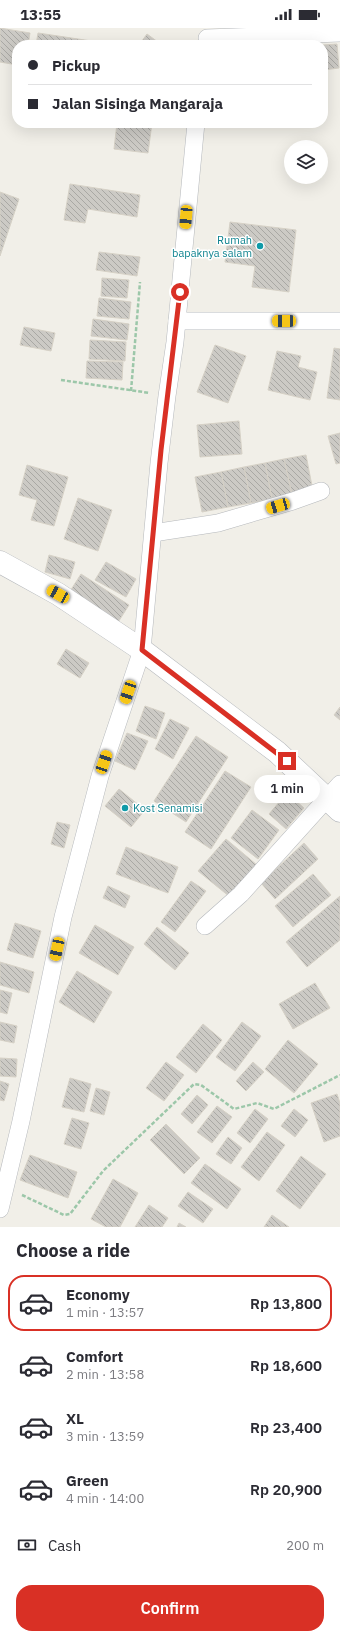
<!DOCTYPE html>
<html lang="en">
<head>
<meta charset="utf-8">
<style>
	:root { --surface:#fff; --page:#f2f2f3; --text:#2b2b33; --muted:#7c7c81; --line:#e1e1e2; --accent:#d93025 }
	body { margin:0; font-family:"IBM Plex Sans",sans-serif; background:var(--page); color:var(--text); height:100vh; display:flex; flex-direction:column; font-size:15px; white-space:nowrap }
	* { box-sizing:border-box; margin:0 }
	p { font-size:13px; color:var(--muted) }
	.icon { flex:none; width:22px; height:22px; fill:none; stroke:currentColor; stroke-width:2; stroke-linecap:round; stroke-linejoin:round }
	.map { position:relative; height:1199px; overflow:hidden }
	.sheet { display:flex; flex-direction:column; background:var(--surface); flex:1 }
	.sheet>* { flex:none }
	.guide { position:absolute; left:12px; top:12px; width:316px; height:88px; border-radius:16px; box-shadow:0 4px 16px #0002; display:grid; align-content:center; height:88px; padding:0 16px; background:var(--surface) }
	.buttons { position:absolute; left:284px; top:112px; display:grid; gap:8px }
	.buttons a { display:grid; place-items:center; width:44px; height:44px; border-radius:50%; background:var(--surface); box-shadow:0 4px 16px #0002; font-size:20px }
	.end { position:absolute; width:18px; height:18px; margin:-9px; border:5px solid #d93025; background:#fff; box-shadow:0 0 0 2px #fff }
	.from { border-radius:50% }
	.bubble { position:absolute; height:28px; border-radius:14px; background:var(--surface); box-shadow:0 4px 16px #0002; font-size:13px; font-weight:600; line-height:28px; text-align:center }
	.car { position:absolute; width:12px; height:24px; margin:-12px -6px; border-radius:5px; box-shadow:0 0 3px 1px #0007; background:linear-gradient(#f5c518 24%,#345 0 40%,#f5c518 0 76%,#345 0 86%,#f5c518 0) }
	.guide b { display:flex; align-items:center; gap:14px; height:38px; font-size:15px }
	.guide b+b { border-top:1px solid var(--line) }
	.guide i { width:10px; height:10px; background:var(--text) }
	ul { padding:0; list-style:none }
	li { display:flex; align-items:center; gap:12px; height:56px; margin:0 8px 6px; padding:0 8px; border:2px solid transparent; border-radius:16px }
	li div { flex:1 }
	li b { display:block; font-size:15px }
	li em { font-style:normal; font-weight:600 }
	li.selected { border-color:var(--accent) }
	li>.icon { width:36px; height:36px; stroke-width:1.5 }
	h2 { padding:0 16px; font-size:18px; line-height:48px }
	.pay { display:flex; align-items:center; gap:10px; height:44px; padding:0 16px; font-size:15px }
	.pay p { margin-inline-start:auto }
	.button { display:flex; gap:8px; margin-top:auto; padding:8px 16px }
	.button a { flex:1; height:46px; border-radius:16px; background:var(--accent); color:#fff; font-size:16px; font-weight:600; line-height:46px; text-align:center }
	.status { display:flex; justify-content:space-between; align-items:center; height:28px; padding:0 20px; background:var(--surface); direction:ltr }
	.status svg { height:11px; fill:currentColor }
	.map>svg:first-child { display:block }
	.building { fill:url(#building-back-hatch); stroke:#d6d1c6 }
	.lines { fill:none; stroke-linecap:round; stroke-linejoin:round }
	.minor-casing { stroke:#b5b8bc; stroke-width:18 }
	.tertiary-casing { stroke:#b5b8bc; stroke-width:23 }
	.path { stroke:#9cc7a9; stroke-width:2.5; stroke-dasharray:4 2; stroke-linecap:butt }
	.minor { stroke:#fff; stroke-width:17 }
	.tertiary { stroke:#fff; stroke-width:22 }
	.route { stroke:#d93025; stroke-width:5 }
	.culture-dot { fill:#0f9aa8; stroke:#fff; stroke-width:1.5 }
	.labels { text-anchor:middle; stroke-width:3; stroke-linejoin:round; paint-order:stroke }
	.culture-label { font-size:11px; fill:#0d838f; stroke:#fff; text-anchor:end }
</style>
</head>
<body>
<div class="status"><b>13:55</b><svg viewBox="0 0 49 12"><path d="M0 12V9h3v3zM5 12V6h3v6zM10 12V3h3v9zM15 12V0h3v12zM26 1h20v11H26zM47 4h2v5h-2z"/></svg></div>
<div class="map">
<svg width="340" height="1199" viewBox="0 0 340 1199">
	<defs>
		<pattern id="building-back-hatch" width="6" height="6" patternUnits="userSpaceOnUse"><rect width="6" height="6" fill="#cccac5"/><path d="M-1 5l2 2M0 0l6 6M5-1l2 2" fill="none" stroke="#a9a8a4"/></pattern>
	</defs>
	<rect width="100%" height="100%" fill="#f1efe8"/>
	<g class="building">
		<polygon points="0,0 30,5 28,17 17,17 17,37 0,34"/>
		<polygon points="38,5 118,17 36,17"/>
		<polygon points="147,6 162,17 139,17"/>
		<polygon points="337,16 339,40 323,42 323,17"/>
		<polygon points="117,95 152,95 148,125 114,121"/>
		<polygon points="70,156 140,167 137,189 88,181 85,195 64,192"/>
		<polygon points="0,164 19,171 0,228"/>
		<polygon points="230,194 296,202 289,264 252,259 255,238 225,234"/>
		<polygon points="99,224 140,229 137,248 96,242"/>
		<polygon points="102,250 129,252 127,270 101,268"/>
		<polygon points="99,270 131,274 129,291 97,288"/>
		<polygon points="93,291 129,296 127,312 91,308"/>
		<polygon points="24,299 55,305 51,323 20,317"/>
		<polygon points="90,312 126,314 125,333 89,331"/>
		<polygon points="215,317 246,328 228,375 197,364"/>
		<polygon points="334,320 340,321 340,372 327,370"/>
		<polygon points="277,323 301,328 298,339 317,344 310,372 268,362"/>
		<polygon points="87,333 123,334 122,352 86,350"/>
		<polygon points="239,393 242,426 200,429 197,397"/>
		<polygon points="340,405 340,435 336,436 328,408"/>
		<polygon points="306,427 313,463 292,467 284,431"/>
		<polygon points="284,431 292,467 272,471 265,435"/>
		<polygon points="265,435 272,471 251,475 244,439"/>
		<polygon points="27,437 68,449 54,498 31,492 37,472 19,467"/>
		<polygon points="244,439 251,475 228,479 221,444"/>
		<polygon points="221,444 228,479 202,484 195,449"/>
		<polygon points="78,470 112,482 98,523 64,511"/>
		<polygon points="49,527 75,534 70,551 45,544"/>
		<polygon points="106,534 136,551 126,569 95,552"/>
		<polygon points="81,546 129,577 115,599 67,568"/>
		<polygon points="66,621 89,635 80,650 57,636"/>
		<polygon points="145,678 165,685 156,711 136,703"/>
		<polygon points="340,679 340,692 334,687"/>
		<polygon points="170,691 189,700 173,731 155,721"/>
		<polygon points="127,705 148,713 135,742 115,733"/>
		<polygon points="196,708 228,729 186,794 154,773"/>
		<polygon points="225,743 251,759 211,821 185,804"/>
		<polygon points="119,761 145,782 131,799 105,778"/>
		<polygon points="287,765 304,780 286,801 269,786"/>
		<polygon points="252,782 279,802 258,831 231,810"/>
		<polygon points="57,794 70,797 64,820 51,816"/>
		<polygon points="226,811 257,837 230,869 198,843"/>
		<polygon points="304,815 318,831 275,871 261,855"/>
		<polygon points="126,819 178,839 168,865 116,846"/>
		<polygon points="313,846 331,867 293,899 275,878"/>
		<polygon points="191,853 206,863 175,904 161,894"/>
		<polygon points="108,858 130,868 125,880 103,870"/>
		<polygon points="340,868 340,912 307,939 286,914"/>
		<polygon points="15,895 41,903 33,930 7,922"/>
		<polygon points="95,897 134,919 118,947 79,925"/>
		<polygon points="157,899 189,925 175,942 144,916"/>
		<polygon points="0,934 34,944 29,965 0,957"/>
		<polygon points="77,943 112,964 94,995 59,974"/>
		<polygon points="315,955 330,980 293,1001 279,976"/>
		<polygon points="0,962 12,965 7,986 0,984"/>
		<polygon points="0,994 17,998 14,1015 0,1012"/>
		<polygon points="242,994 261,1008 235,1043 216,1029"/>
		<polygon points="203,996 222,1012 196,1045 176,1029"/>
		<polygon points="288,1012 318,1036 294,1065 265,1041"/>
		<polygon points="0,1030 17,1031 16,1049 0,1048"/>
		<polygon points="166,1034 184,1047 164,1073 146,1060"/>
		<polygon points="253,1034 264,1044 246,1063 236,1053"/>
		<polygon points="70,1050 91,1056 84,1084 62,1079"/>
		<polygon points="0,1053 9,1056 4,1073 0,1072"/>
		<polygon points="96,1060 110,1064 104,1087 90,1083"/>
		<polygon points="337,1066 340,1075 340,1108 324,1114 311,1075"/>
		<polygon points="197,1067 208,1077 192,1096 181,1086"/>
		<polygon points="217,1078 232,1089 212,1115 197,1104"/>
		<polygon points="255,1081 268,1091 250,1115 237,1105"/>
		<polygon points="294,1081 308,1092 295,1109 281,1098"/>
		<polygon points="72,1090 89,1095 81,1121 64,1116"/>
		<polygon points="166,1096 200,1130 184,1146 150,1112"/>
		<polygon points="267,1104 285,1117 259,1153 241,1139"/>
		<polygon points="228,1109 242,1120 231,1136 216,1126"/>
		<polygon points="30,1127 77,1144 68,1170 20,1152"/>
		<polygon points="301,1128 326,1146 300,1181 276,1163"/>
		<polygon points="205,1136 241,1161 227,1181 191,1155"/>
		<polygon points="113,1151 138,1165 120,1199 106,1199 91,1191"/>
		<polygon points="188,1164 213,1181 203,1195 178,1178"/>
		<polygon points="149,1177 168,1190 162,1199 135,1199"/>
		<polygon points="272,1187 289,1199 264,1199"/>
		<polygon points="179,1195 186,1199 177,1199"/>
	</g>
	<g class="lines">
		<defs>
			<g id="minor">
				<polyline points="207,10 340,5"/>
				<polyline points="177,293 340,293"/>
				<polyline points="153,505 218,495 293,473 321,463"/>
				<polyline points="205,898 241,866 340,756"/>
				<polyline points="0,1181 21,1093 63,889 100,748 142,622 159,435 167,368 175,314 196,95"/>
			</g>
			<polyline id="tertiary" points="0,534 58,566 142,622 277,724 340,783"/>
		</defs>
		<use href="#minor" class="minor-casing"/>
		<use href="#tertiary" class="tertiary-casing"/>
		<g class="path">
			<polyline points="61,352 150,365"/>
			<polyline points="131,363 140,254"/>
			<polyline points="22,1167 64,1187 70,1186 103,1143 194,1056 201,1057 234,1081 257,1075 274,1081 340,1047"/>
		</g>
		<use href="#minor" class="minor"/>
		<use href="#tertiary" class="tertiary"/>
	</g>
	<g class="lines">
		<polyline class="route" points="180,264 161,422 142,622 287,733"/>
	</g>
	<g class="culture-dot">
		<circle cx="260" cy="218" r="4"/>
		<circle cx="125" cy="780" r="4"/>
	</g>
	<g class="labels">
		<g class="culture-label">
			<text x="252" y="216">Rumah<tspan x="252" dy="13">bapaknya salam</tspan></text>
			<text x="133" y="784" text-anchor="start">Kost Senamisi</text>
		</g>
	</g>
</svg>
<div class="buttons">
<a><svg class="icon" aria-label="layers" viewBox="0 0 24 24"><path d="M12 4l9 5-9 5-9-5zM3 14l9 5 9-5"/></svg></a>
</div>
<i class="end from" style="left:180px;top:264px"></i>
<i class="end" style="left:287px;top:733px"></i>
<div class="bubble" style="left:254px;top:747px;width:66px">1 min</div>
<i class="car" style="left:186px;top:189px;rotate:185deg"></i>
<i class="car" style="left:284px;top:293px;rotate:270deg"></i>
<i class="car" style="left:278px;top:478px;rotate:254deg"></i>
<i class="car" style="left:58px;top:566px;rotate:299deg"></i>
<i class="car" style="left:128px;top:664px;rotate:199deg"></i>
<i class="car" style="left:104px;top:734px;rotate:19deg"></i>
<i class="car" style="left:57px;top:921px;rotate:192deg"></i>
<div class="guide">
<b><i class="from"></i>Pickup</b>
<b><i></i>Jalan Sisinga Mangaraja</b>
</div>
</div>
<section class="sheet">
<h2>Choose a ride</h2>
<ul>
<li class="selected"><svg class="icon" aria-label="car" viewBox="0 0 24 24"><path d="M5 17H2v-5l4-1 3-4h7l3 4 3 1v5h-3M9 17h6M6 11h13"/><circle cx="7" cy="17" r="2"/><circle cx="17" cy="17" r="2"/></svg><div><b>Economy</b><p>1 min · 13:57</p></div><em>Rp 13,800</em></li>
<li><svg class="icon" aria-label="car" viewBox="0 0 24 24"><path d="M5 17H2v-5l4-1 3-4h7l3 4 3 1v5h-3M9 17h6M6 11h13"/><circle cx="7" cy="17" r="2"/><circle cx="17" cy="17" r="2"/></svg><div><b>Comfort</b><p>2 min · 13:58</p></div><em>Rp 18,600</em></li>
<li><svg class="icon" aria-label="car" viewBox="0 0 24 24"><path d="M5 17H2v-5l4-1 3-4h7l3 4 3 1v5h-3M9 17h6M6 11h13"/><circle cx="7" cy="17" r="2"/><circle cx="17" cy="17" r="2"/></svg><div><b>XL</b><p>3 min · 13:59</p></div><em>Rp 23,400</em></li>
<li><svg class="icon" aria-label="car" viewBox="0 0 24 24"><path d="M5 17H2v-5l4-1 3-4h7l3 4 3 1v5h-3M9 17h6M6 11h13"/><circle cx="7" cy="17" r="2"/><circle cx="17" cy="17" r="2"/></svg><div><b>Green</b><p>4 min · 14:00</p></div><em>Rp 20,900</em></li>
</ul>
<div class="pay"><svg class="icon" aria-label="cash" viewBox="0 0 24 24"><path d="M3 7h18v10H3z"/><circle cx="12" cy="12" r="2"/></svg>Cash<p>200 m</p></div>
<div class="button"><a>Confirm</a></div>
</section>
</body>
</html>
